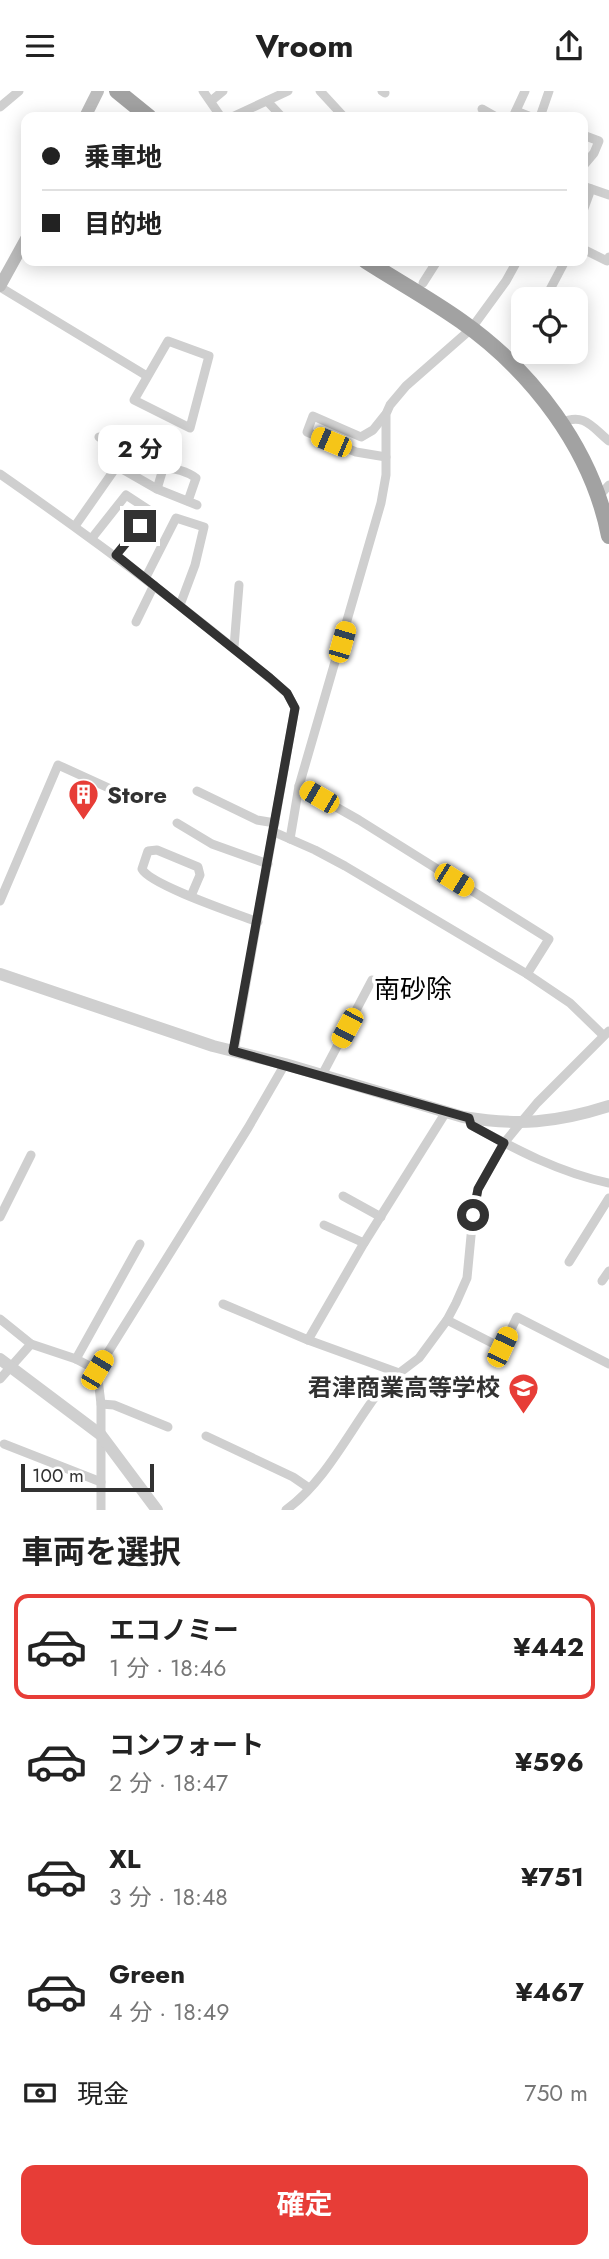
<!DOCTYPE html>
<html lang="ja">
<head>
<meta charset="utf-8">
<style>
	:root { --surface:#fff; --page:#f6f6f6; --text:#222; --muted:#767676; --line:#e0e0e0; --accent:#e73d37 }
	body { margin:0; font-family:Jost,"Noto Sans JP",sans-serif; background:var(--page); color:var(--text); height:100vh; display:flex; flex-direction:column; font-size:26px; white-space:nowrap }
	* { box-sizing:border-box; margin:0 }
	p { font-size:23px; color:var(--muted) }
	.icon { flex:none; width:38px; height:38px; fill:none; stroke:currentColor; stroke-width:2; stroke-linecap:round; stroke-linejoin:round }
	.map { position:relative; height:1419px; overflow:hidden }
	.panel { display:flex; flex-direction:column; background:var(--surface); flex:1 }
	.panel>* { flex:none }
	.hud { position:absolute; left:21px; top:21px; width:567px; height:154px; border-radius:14px; box-shadow:0 4px 18px #0003; display:grid; align-content:center; height:154px; padding:0 21px; background:var(--surface) }
	.tools { position:absolute; left:511px; top:196px; display:grid; gap:14px }
	.tools a { display:grid; place-items:center; width:77px; height:77px; border-radius:14px; background:var(--surface); box-shadow:0 4px 18px #0003; font-size:35px }
	.scale { position:absolute; left:21px; bottom:18px; width:133px; box-sizing:border-box; padding-left:7px; border:4px solid #323232; border-top:0; font-size:19px; line-height:24px; white-space:nowrap; color:#323232; -webkit-text-stroke:5px #fff; paint-order:stroke }
	.end { position:absolute; width:32px; height:32px; margin:-16px; border:9px solid #323232; background:#fff; box-shadow:0 0 0 4px #fff }
	.from { border-radius:50% }
	.bubble { position:absolute; height:49px; border-radius:14px; background:var(--surface); box-shadow:0 4px 18px #0003; font-size:23px; font-weight:700; line-height:49px; text-align:center }
	.car { position:absolute; width:21px; height:42px; margin:-21px -10px; border-radius:9px; box-shadow:0 0 5px 2px #0007; background:linear-gradient(#f5c518 24%,#345 0 40%,#f5c518 0 76%,#345 0 86%,#f5c518 0) }
	.hud b { display:flex; align-items:center; gap:24px; height:66px; font-size:26px }
	.hud b+b { border-top:2px solid var(--line) }
	.hud i { width:18px; height:18px; background:var(--text) }
	ul { padding:0; list-style:none }
	li { display:flex; align-items:center; gap:21px; height:105px; margin:0 14px 10px; padding:0 7px; border:4px solid transparent; border-radius:14px }
	li div { flex:1 }
	li b { display:block; font-size:26px }
	li em { font-style:normal; font-weight:700 }
	li.on { border-color:var(--accent) }
	li>.icon { width:63px; height:63px; stroke-width:1.5 }
	h2 { padding:0 21px; font-size:32px; line-height:84px }
	.pay { display:flex; align-items:center; gap:18px; height:77px; padding:0 21px; font-size:26px }
	.pay p { margin-inline-start:auto }
	.primary-button { display:flex; gap:14px; margin-top:auto; padding:14px 21px }
	.primary-button a { flex:1; height:80px; border-radius:14px; background:var(--accent); color:#fff; font-size:28px; font-weight:700; line-height:80px; text-align:center }
	header { display:flex; justify-content:space-between; align-items:center; height:91px; padding:0 21px; background:var(--surface); font-size:32px; font-weight:700 }
	.map>svg:first-child { display:block }
	.lines { fill:none; stroke-linecap:round; stroke-linejoin:round }
	.minor { stroke:#cfcfcf; stroke-width:9 }
	.tertiary { stroke:#cfcfcf; stroke-width:12 }
	.secondary { stroke:#bcbcbc; stroke-width:12 }
	.trunk { stroke:#a2a2a2; stroke-width:16 }
	.route { stroke:#323232; stroke-width:9 }
	.labels { text-anchor:middle; stroke-width:7; stroke-linejoin:round; paint-order:stroke }
	.poi-label { font-size:24px; font-weight:bold; fill:#323232; stroke:#fff; text-anchor:start }
	.neighbourhood-label { font-size:26px; fill:#000; stroke:#fff }
</style>
</head>
<body>
<header><svg class="icon" aria-label="menu" viewBox="0 0 24 24"><path d="M4 6h16M4 12h16M4 18h16"/></svg>Vroom<svg class="icon" aria-label="share" viewBox="0 0 24 24"><path d="M12 15V3M7 8l5-5 5 5M5 13v7h14v-7"/></svg></header>
<div class="map">
<svg width="609" height="1419" viewBox="0 0 609 1419">
	<rect width="100%" height="100%" fill="#fff"/>
	<g class="lines">
		<g class="minor">
			<polyline points="203,0 221,26"/>
			<polyline points="320,0 344,26"/>
			<polyline points="382,0 385,2"/>
			<polyline points="211,10 223,0"/>
			<polyline points="267,10 282,26"/>
			<polyline points="0,16 19,0"/>
			<polyline points="482,18 496,26"/>
			<polyline points="516,20 531,26"/>
			<polyline points="232,26 288,0"/>
			<polyline points="513,26 525,0"/>
			<polyline points="540,26 549,0"/>
			<polyline points="583,44 599,50 594,62 583,75"/>
			<polyline points="583,95 609,104"/>
			<polyline points="583,120 591,98"/>
			<polyline points="583,158 607,170 609,166"/>
			<polyline points="423,192 437,170"/>
			<polyline points="0,196 147,285"/>
			<polyline points="545,208 565,170"/>
			<polygon points="168,250 209,265 190,337 134,309"/>
			<polyline points="513,273 523,253"/>
			<polyline points="385,324 373,339 361,346 313,325 307,341 356,361 386,366"/>
			<path d="M 561,332 C 584,321 592,336 609,350"/>
			<polyline points="117,375 157,398 197,414"/>
			<path d="M 0,383 C 99,452 195,523 287,602 L 295,617 L 234,960"/>
			<path d="M 157,398 L 163,378 C 174,376 188,381 196,387 L 188,410"/>
			<polyline points="599,405 609,394"/>
			<polyline points="75,435 117,375 121,358 99,346"/>
			<polyline points="92,447 126,404 152,421 116,464"/>
			<polyline points="146,486 176,427 204,436 195,474 180,514"/>
			<polyline points="136,531 154,494"/>
			<polyline points="234,556 239,494"/>
			<polyline points="299,695 359,729 549,848 527,883"/>
			<polyline points="197,700 257,729 275,732"/>
			<polyline points="177,732 212,753 268,773"/>
			<polyline points="274,741 315,759 345,775 527,883 570,912 603,944"/>
			<polyline points="290,748 299,695 381,412 386,384 386,323 390,314 406,295 471,238 506,190 517,170"/>
			<path d="M 191,805 L 200,784 L 198,776 L 157,759 L 148,760 L 142,778 C 150,794 237,823 258,831"/>
			<polyline points="0,810 58,674 135,709"/>
			<polyline points="322,984 372,889"/>
			<path d="M 469,1027 L 471,1034 C 515,1058 560,1082 609,1092"/>
			<polyline points="343,1105 381,1126"/>
			<polyline points="0,1126 31,1064"/>
			<polyline points="324,1134 364,1152"/>
			<polyline points="569,1171 609,1107"/>
			<polyline points="602,1190 609,1180"/>
			<polyline points="223,1213 308,1249 399,1282"/>
			<polyline points="0,1228 31,1253 76,1268 97,1279"/>
			<polyline points="447,1229 502,1257 517,1226 609,1273"/>
			<polyline points="308,1249 364,1152 446,1021"/>
			<polyline points="76,1268 140,1153"/>
			<polyline points="0,1288 31,1253"/>
			<polyline points="101,1313 114,1314 168,1336"/>
			<polyline points="206,1345 293,1386 309,1397"/>
			<polyline points="4,1353 101,1391"/>
			<polyline points="101,1419 101,1313 97,1279 248,1037 285,973"/>
			<path d="M 286,1419 C 327,1389 350,1338 381,1298 L 394,1286 L 419,1267 L 447,1229 L 456,1212 L 467,1187 L 473,1124 L 478,1098 L 504,1052 L 537,1012 L 609,940"/>
		</g>
		<g class="tertiary">
			<path d="M 0,883 L 213,955 L 285,973 L 463,1026 C 518,1035 556,1032 609,1015"/>
			<polyline points="0,1268 101,1344 157,1419"/>
		</g>
		<g class="secondary">
			<polyline points="85,26 98,0"/>
			<polyline points="0,195 26,148"/>
		</g>
		<g class="trunk">
			<polyline points="117,0 149,26"/>
			<path d="M 366,170 C 397,190 430,208 461,230 C 532,280 592,358 609,445"/>
		</g>
	</g>
	<g class="lines">
		<polyline class="route" points="140,435 116,464 270,587 287,602 295,617 233,960 469,1027 471,1034 504,1052 478,1098 473,1124"/>
	</g>
	<defs>
		<symbol id="building-pin" viewBox="-11 -11 22 30"><path d="M0 17L-7.5 6A9.5 9.5 0 1 1 7.5 6Z" fill="#e73d37" stroke="#fff"/><path d="M-4-6H4V6H1V3H-1V6H-4ZM-2.5-4.3h1.7v1.8h-1.7ZM.8-4.3h1.7v1.8H.8ZM-2.5-1h1.7V.8h-1.7ZM.8-1h1.7V.8H.8Z" fill="#fff"/></symbol>
		<symbol id="university-pin" viewBox="-11 -11 22 30"><path d="M0 17L-7.5 6A9.5 9.5 0 1 1 7.5 6Z" fill="#e73d37" stroke="#fff"/><path d="M0-5L7-2L0 1L-7-2ZM-4 1L0 2.5L4 1V4Q0 6-4 4Z" fill="#fff"/></symbol>
	</defs>
	<g fill-rule="evenodd">
		<use href="#building-pin" x="66" y="686" width="35" height="47"/>
		<use href="#university-pin" x="506" y="1280" width="35" height="47"/>
	</g>
	<g class="labels">
		<g class="poi-label">
			<text x="107" y="712">Store</text>
			<text x="500" y="1305" text-anchor="end">君津商業高等学校</text>
		</g>
		<g class="neighbourhood-label">
			<text x="413" y="907">南砂除</text>
		</g>
	</g>
</svg>
<div class="tools">
<a><svg class="icon" aria-label="locate" viewBox="0 0 24 24"><circle cx="12" cy="12" r="6"/><path d="M12 2v4M12 18v4M2 12h4M18 12h4"/></svg></a>
</div>
<div class="scale">100 m</div>
<i class="end from" style="left:473px;top:1124px"></i>
<i class="end" style="left:140px;top:435px"></i>
<div class="bubble" style="left:98px;top:334px;width:84px">2 分</div>
<i class="car" style="left:331px;top:351px;rotate:293deg"></i>
<i class="car" style="left:342px;top:551px;rotate:16deg"></i>
<i class="car" style="left:319px;top:706px;rotate:300deg"></i>
<i class="car" style="left:454px;top:789px;rotate:122deg"></i>
<i class="car" style="left:347px;top:937px;rotate:208deg"></i>
<i class="car" style="left:502px;top:1256px;rotate:25deg"></i>
<i class="car" style="left:97px;top:1279px;rotate:31deg"></i>
<div class="hud">
<b><i class="from"></i>乗車地</b>
<b><i></i>目的地</b>
</div>
</div>
<section class="panel">
<h2>車両を選択</h2>
<ul>
<li class="on"><svg class="icon" aria-label="car" viewBox="0 0 24 24"><path d="M5 17H2v-5l4-1 3-4h7l3 4 3 1v5h-3M9 17h6M6 11h13"/><circle cx="7" cy="17" r="2"/><circle cx="17" cy="17" r="2"/></svg><div><b>エコノミー</b><p>1 分 · 18:46</p></div><em>¥442</em></li>
<li><svg class="icon" aria-label="car" viewBox="0 0 24 24"><path d="M5 17H2v-5l4-1 3-4h7l3 4 3 1v5h-3M9 17h6M6 11h13"/><circle cx="7" cy="17" r="2"/><circle cx="17" cy="17" r="2"/></svg><div><b>コンフォート</b><p>2 分 · 18:47</p></div><em>¥596</em></li>
<li><svg class="icon" aria-label="car" viewBox="0 0 24 24"><path d="M5 17H2v-5l4-1 3-4h7l3 4 3 1v5h-3M9 17h6M6 11h13"/><circle cx="7" cy="17" r="2"/><circle cx="17" cy="17" r="2"/></svg><div><b>XL</b><p>3 分 · 18:48</p></div><em>¥751</em></li>
<li><svg class="icon" aria-label="car" viewBox="0 0 24 24"><path d="M5 17H2v-5l4-1 3-4h7l3 4 3 1v5h-3M9 17h6M6 11h13"/><circle cx="7" cy="17" r="2"/><circle cx="17" cy="17" r="2"/></svg><div><b>Green</b><p>4 分 · 18:49</p></div><em>¥467</em></li>
</ul>
<div class="pay"><svg class="icon" aria-label="cash" viewBox="0 0 24 24"><path d="M3 7h18v10H3z"/><circle cx="12" cy="12" r="2"/></svg>現金<p>750 m</p></div>
<div class="primary-button"><a>確定</a></div>
</section>
</body>
</html>
